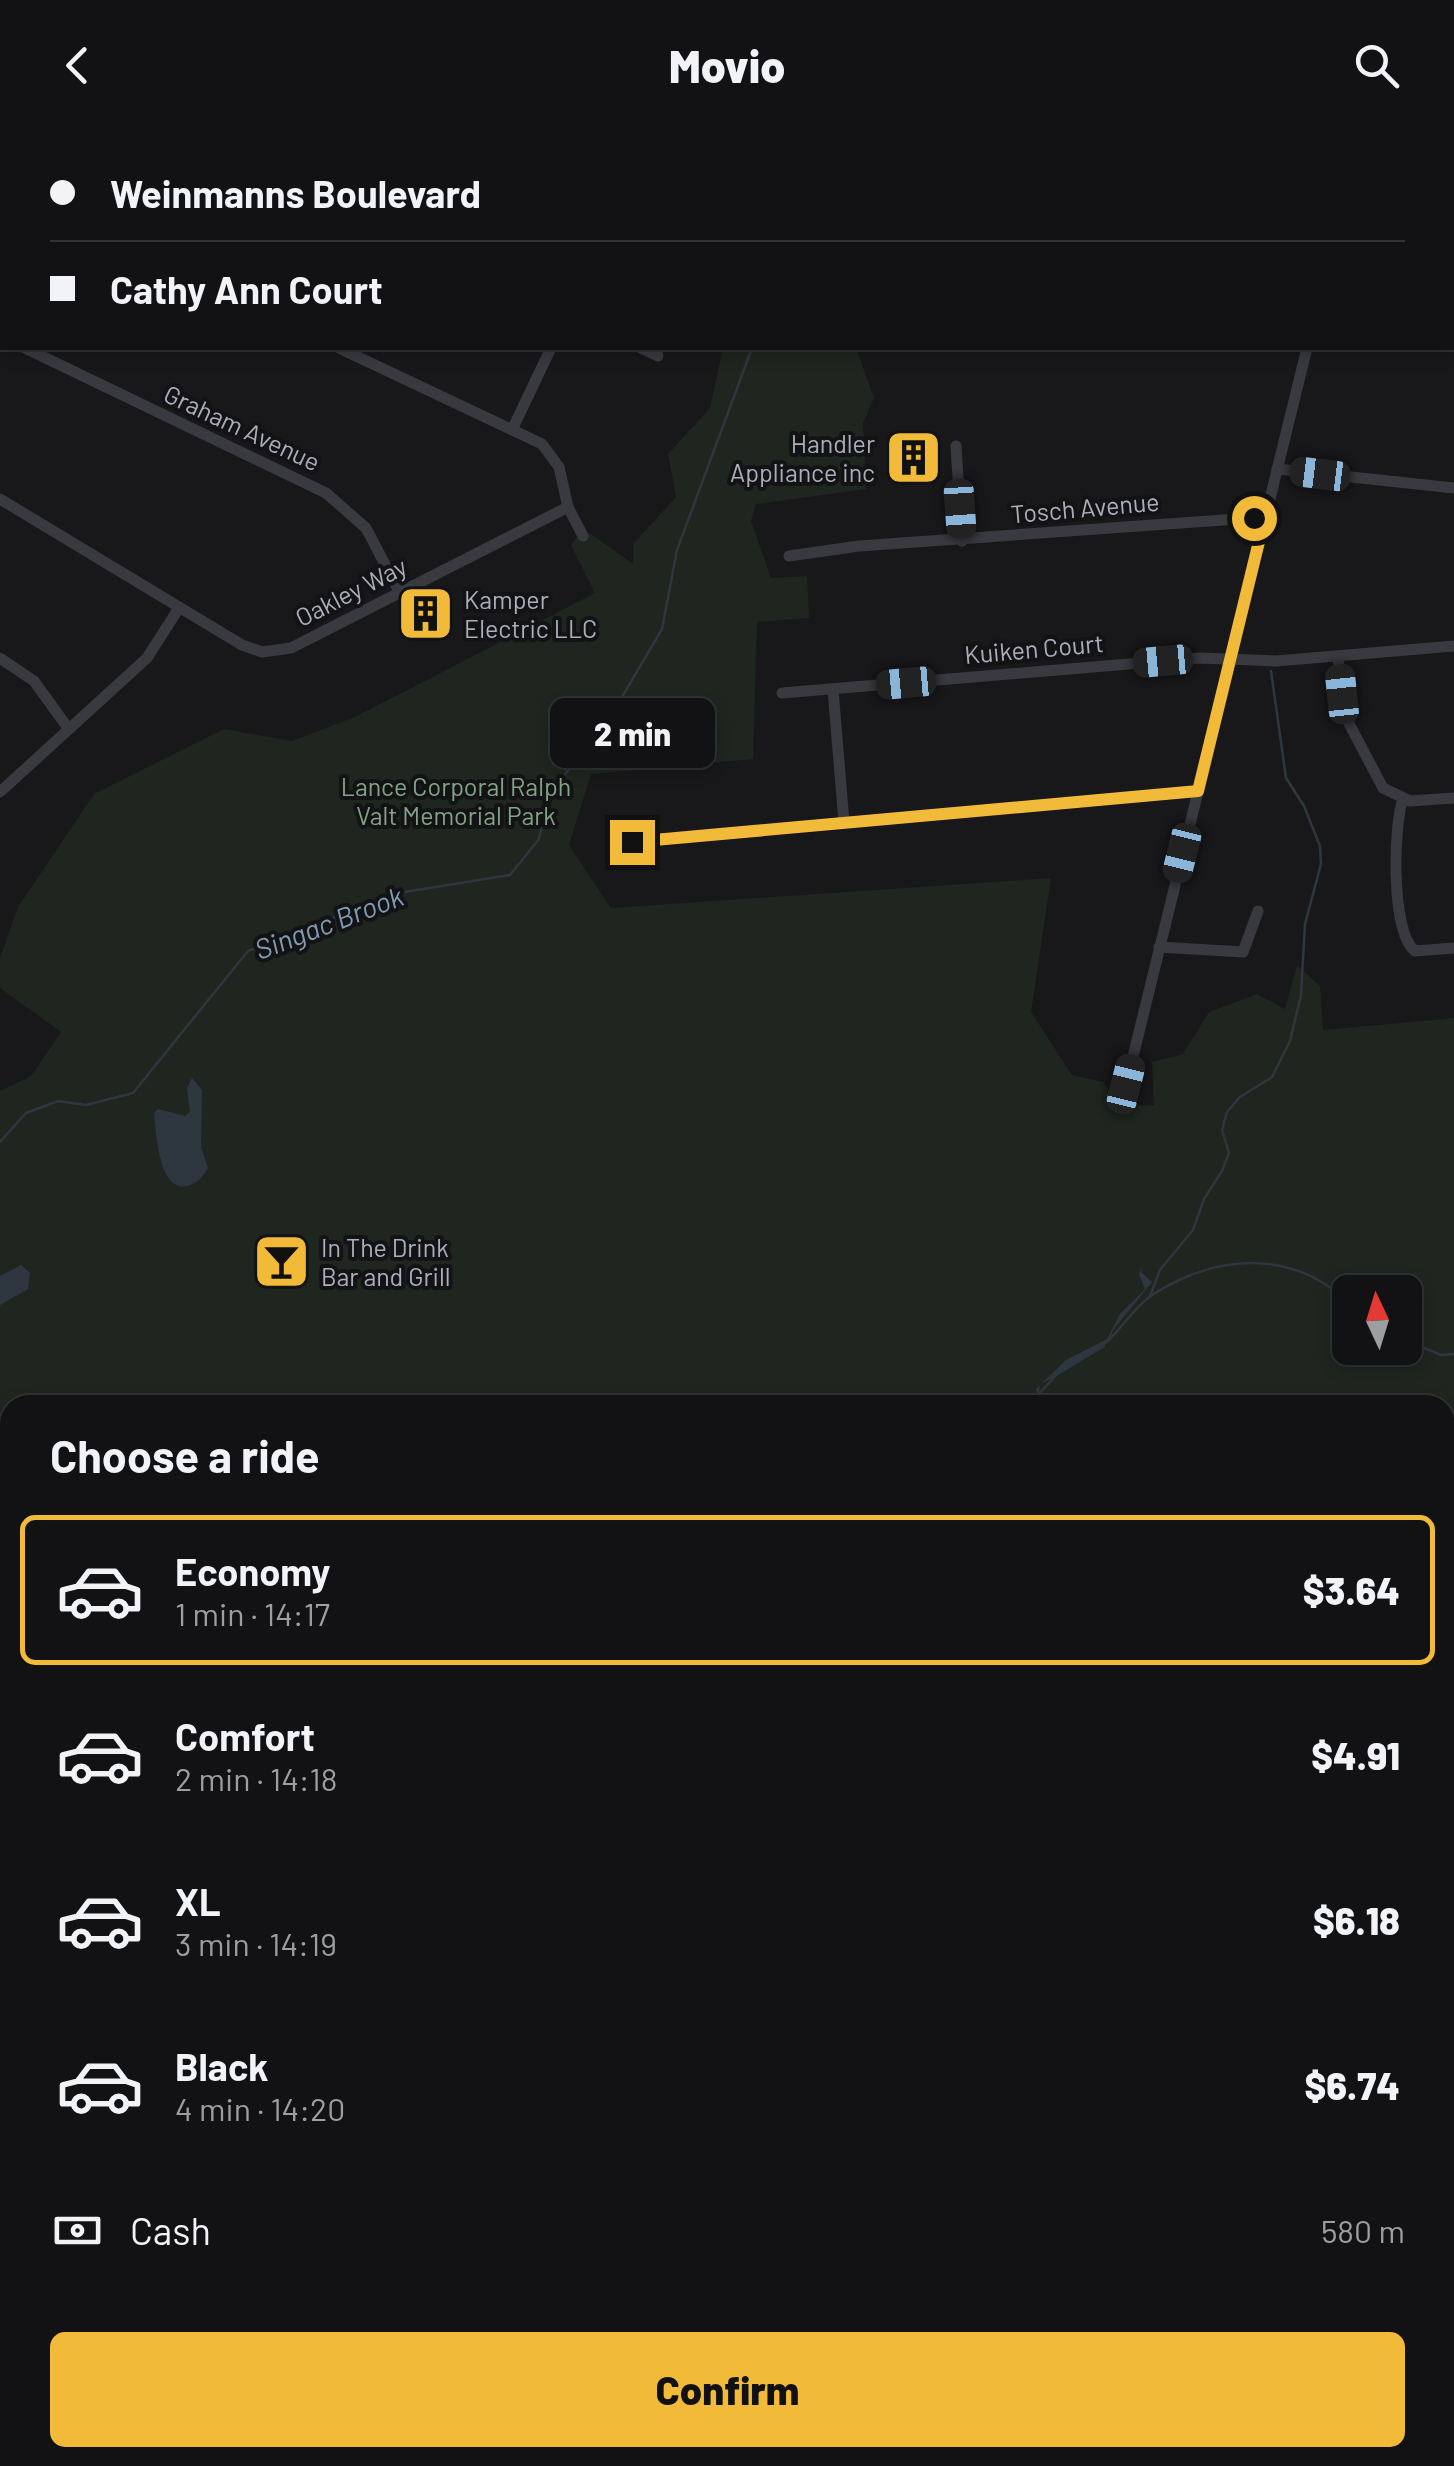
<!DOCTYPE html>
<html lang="en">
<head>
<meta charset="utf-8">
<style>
	:root { --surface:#121214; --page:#1f2022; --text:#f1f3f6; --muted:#9c9ea0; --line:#313234; --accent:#f2ba39 }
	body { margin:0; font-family:Barlow,sans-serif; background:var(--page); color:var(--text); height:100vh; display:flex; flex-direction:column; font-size:38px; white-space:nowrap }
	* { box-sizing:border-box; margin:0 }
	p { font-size:32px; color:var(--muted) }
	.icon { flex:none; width:55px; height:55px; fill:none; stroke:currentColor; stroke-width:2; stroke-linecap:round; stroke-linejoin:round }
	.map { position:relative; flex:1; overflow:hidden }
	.side { position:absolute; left:0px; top:1265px; width:1455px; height:1072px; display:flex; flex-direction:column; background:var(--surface); border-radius:30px 30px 0 0; box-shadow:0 5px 15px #0003,0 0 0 2px var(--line) }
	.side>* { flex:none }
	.top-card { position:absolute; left:0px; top:0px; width:1455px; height:220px; box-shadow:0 5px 15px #0003,0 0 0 2px var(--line); display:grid; align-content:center; height:220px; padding:0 50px; background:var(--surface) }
	.needle { width:65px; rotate:356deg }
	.controls { position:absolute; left:1332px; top:1145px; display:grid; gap:20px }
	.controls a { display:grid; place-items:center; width:90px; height:90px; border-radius:15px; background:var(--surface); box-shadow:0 5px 15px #0003,0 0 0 2px var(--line); font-size:50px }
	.end { position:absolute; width:45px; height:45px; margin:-22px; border:12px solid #f2ba39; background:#111; box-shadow:0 0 0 5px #111 }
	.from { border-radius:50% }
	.bubble { position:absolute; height:70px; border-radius:15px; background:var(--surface); box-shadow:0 5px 15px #0003,0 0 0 2px var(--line); font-size:32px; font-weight:800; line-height:70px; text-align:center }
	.car { position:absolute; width:30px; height:60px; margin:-30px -15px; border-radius:12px; box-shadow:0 0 8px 2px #0007; background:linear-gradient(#222 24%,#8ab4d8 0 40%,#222 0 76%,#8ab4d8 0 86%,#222 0) }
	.top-card b { display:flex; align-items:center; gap:35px; height:95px; font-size:38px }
	.top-card b+b { border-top:2px solid var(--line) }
	.top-card i { width:25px; height:25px; background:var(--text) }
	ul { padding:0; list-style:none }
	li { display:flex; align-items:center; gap:30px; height:150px; margin:0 20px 15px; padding:0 30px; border:5px solid transparent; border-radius:15px }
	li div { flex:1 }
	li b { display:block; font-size:38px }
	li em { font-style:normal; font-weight:800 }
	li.selected { border-color:var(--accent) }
	li>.icon { width:90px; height:90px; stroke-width:1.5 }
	h2 { padding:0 50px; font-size:45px; line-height:120px }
	.pay { display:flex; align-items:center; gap:25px; height:110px; padding:0 50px; font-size:38px }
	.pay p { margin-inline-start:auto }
	.button { display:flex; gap:20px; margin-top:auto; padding:20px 50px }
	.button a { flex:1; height:115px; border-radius:15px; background:var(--accent); color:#111; font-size:40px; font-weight:800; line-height:115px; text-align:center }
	header { display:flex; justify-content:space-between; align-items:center; height:130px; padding:0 50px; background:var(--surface); font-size:45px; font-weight:800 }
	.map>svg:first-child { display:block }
	.green { fill:#1e261f; fill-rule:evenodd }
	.water { fill:#2e373f }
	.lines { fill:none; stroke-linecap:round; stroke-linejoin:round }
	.stream { stroke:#2e373f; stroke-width:2.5 }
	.minor { stroke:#393a40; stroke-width:11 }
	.secondary { stroke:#474950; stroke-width:15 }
	.route { stroke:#f2ba39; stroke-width:12 }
	.labels { text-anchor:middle; stroke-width:8; stroke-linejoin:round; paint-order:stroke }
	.street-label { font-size:25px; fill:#abafba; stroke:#131316 }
	.poi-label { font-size:25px; fill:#abafba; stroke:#131316; text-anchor:start }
	.park-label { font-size:25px; fill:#82a585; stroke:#131316 }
	.water-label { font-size:28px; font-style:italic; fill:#829bb5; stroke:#131316 }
</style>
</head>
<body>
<header><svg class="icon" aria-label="back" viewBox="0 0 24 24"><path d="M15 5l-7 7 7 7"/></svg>Movio<svg class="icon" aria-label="search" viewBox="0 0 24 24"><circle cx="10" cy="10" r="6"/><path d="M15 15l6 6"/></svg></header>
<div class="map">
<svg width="1454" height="2336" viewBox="0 0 1454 2336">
	<rect width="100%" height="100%" fill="#18181b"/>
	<g class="green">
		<path d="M 723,218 L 856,218 L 874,268 L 863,293 L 866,359 L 756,374 L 751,391 L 771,448 L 807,446 L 809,488 L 757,492 L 753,629 L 591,644 L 569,715 L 611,778 L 1051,748 L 1031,882 L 1072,945 L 1103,952 C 1117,971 1130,977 1154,975 L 1152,932 L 1183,924 L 1209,882 L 1257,864 L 1285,879 L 1297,835 L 1320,856 L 1323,900 L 1454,888 L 1454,1591 L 1445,1614 L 1445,1275 L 10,1275 L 10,1587 L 0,1588 L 0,961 L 31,946 L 61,902 L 0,858 L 0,828 L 18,777 L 94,664 L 224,599 L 292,611 L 357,586 L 595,463 L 571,415 L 581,402 L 591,404 L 633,434 L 633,414 L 676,367 L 668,324 L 710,278 ZM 1350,1162 L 1405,1162 L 1405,1218 L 1350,1218 Z"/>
		<polygon points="1445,1897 1454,1901 1454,2049 1445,2047"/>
		<polygon points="95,2328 223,2328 219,2336 76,2336"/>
	</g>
	<g class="water">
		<path d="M 192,948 L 202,960 L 201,1017 L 208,1038 C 203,1047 199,1051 190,1055 C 159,1067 156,1002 154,983 L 158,979 L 185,986 L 190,982 L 187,958 Z"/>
		<polygon points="1145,1131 1141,1142 1152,1152 1113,1200 1109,1212 1040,1255 1038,1271 1033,1275 1038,1268 1036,1259 1066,1230 1107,1209 1120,1184 1145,1159 1139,1144"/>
		<polygon points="21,1135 30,1143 28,1159 0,1175 0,1146"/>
	</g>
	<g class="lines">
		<g class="stream">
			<polyline points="776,2 776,0"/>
			<polyline points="0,1012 26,983 58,971 86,975 133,963 248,821 398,763 510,745 539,709 550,661 599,606 662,499 677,420 752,218"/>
			<polyline points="1150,1166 1160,1140 1193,1100 1204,1069 1222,1041 1229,1023 1222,1000 1227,982 1240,967 1272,947 1290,911 1301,865 1305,794 1321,734 1320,716 1304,676 1286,648 1271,541"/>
			<path d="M 1109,1210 C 1123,1196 1136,1176 1152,1165 C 1216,1124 1293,1118 1350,1174"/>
			<polyline points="1405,1210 1441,1225 1454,1224"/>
			<polyline points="1029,1275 1056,1245 1104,1216"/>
			<polyline points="160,2336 167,2328"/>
		</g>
		<g class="minor">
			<polyline points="582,0 583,2"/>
			<polyline points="1068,2 1095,0"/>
			<polyline points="1360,2 1360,0"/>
			<polyline points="0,54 2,56"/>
			<polyline points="1452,93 1454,93"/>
			<polyline points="0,210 2,205"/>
			<polyline points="25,218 326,363 366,398 400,463"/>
			<polyline points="339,218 542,314 559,337 568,377 583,406"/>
			<polyline points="641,218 658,226"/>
			<polyline points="512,300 551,218"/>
			<polyline points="956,316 962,411"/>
			<polyline points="1277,339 1454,358"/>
			<polyline points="0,369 242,515 262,522 291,518 568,377"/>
			<polyline points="789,426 859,416 1265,387"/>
			<polyline points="1338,526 1344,584 1383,658 1410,671 1454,668"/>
			<polyline points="0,528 34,551 68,598"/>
			<polyline points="833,560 844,692"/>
			<polyline points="782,563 1200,528 1276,531 1454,516"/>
			<polyline points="0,662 147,528 179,478"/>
			<path d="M 1403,669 C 1393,697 1391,803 1415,821 L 1454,818"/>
			<polyline points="632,712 1198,661"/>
			<polyline points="1159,817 1243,822 1258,781"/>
			<polyline points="1126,955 1307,218"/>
			<polyline points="1454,1764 1454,1810"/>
			<polyline points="1445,2104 1454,2107"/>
			<polyline points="1445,2237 1454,2241"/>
			<polyline points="1445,2297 1454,2279"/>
			<polyline points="375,2336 379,2328"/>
			<polyline points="813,2336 816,2328"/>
			<polyline points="1425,2336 1429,2328"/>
		</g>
		<g class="secondary">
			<polyline points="0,1806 10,1807"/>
			<polyline points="926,2328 943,2336"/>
		</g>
	</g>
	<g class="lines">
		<polyline class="route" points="632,712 1198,661 1265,387 1254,388"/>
	</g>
	<defs>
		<symbol id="building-square" viewBox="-11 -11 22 22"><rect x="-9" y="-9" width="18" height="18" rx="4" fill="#f2ba39" stroke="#131316"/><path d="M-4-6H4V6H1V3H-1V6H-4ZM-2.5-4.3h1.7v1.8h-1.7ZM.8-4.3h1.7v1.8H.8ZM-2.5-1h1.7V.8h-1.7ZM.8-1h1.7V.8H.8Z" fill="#111"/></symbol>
		<symbol id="bar-square" viewBox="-11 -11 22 22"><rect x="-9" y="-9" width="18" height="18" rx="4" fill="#f2ba39" stroke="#131316"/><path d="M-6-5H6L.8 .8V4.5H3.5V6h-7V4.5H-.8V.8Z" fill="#111"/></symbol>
	</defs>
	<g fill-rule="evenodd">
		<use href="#building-square" x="882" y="296" width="63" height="63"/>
		<use href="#building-square" x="394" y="452" width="63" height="63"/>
		<use href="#bar-square" x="250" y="1100" width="63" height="63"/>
	</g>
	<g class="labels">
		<g class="street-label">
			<text transform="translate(242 298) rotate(25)" y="9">Graham Avenue</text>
			<text transform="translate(1085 378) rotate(-5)" y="9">Tosch Avenue</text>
			<text transform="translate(351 462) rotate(-27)" y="9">Oakley Way</text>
			<text transform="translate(1034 519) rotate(-5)" y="9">Kuiken Court</text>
		</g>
		<g class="poi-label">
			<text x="875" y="323" text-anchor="end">Handler<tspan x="875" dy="29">Appliance inc</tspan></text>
			<text x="464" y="479">Kamper<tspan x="464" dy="29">Electric LLC</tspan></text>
			<text x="321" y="1127">In The Drink<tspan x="321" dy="29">Bar and Grill</tspan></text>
		</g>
		<g class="park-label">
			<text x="456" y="666">Lance Corporal Ralph<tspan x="456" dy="29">Valt Memorial Park</tspan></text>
		</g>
		<g class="water-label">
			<text transform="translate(329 793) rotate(-21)" y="10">Singac Brook</text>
		</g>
	</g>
</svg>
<div class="controls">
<a><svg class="needle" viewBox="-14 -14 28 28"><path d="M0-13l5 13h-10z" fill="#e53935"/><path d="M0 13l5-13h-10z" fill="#9c9ea0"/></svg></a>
</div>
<i class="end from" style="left:1254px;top:388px"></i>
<i class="end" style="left:632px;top:712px"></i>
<div class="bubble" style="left:550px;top:568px;width:165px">2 min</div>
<i class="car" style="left:1320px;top:344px;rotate:277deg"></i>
<i class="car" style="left:960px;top:379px;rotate:176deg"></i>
<i class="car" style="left:1163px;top:531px;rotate:265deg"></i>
<i class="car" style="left:906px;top:553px;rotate:265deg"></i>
<i class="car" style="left:1342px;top:564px;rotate:354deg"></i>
<i class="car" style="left:1182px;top:723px;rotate:194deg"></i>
<i class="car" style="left:1126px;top:954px;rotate:14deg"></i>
<div class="top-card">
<b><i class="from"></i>Weinmanns Boulevard</b>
<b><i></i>Cathy Ann Court</b>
</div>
<section class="side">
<h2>Choose a ride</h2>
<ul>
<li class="selected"><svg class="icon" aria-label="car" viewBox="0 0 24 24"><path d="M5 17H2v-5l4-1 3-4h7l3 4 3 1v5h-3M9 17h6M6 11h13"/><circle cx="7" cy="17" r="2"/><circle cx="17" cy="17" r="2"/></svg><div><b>Economy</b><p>1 min · 14:17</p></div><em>$3.64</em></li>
<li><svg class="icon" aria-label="car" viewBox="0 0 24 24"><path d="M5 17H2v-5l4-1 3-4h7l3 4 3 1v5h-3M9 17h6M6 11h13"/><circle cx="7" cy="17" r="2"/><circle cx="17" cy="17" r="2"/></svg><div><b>Comfort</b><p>2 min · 14:18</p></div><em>$4.91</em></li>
<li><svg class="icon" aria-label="car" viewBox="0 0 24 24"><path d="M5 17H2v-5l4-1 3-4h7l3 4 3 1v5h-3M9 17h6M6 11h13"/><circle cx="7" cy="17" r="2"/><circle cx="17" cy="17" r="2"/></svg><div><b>XL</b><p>3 min · 14:19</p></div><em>$6.18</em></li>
<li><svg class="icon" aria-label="car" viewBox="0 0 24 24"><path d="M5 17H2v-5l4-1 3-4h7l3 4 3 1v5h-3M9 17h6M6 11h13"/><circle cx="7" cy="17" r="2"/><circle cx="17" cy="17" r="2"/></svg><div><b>Black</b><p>4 min · 14:20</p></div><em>$6.74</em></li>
</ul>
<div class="pay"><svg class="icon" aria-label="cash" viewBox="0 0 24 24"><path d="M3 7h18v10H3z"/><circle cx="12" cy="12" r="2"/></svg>Cash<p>580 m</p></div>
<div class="button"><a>Confirm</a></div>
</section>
</div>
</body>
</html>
